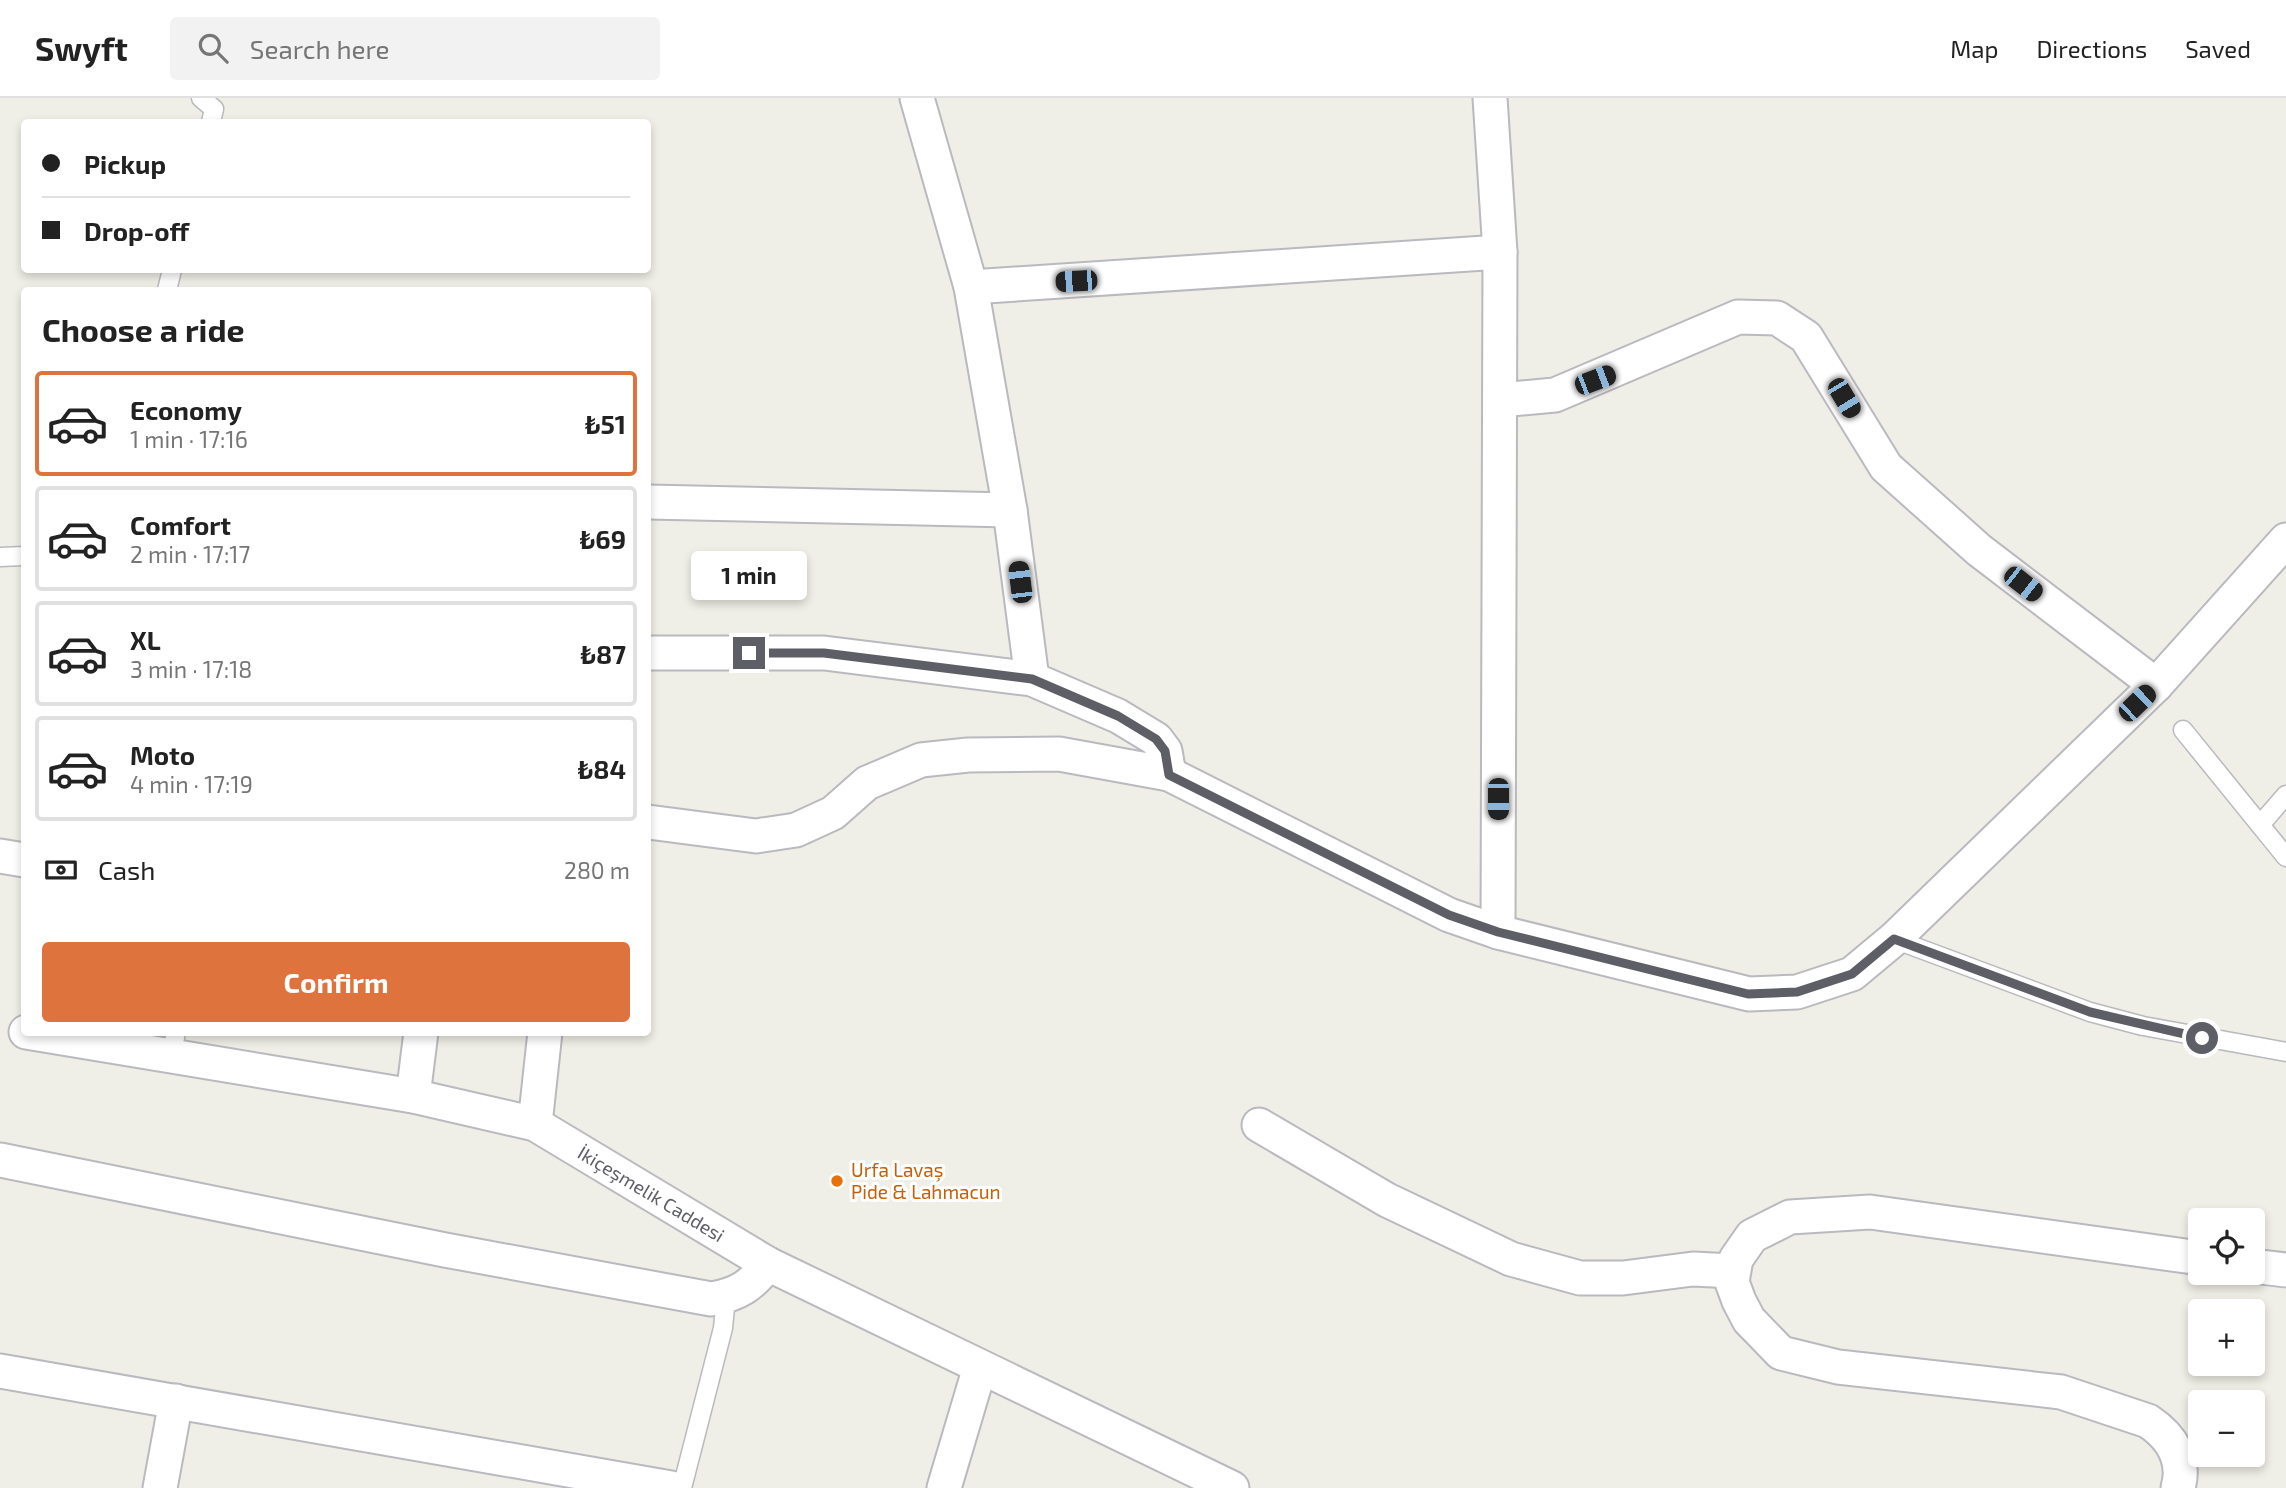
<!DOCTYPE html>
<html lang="en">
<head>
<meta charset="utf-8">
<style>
	:root { --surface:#fff; --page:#f2f2f2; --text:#222; --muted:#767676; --line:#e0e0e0; --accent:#df733d }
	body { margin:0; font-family:"Exo 2",sans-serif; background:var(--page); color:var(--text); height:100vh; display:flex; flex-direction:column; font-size:26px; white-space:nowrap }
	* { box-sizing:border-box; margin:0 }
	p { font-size:23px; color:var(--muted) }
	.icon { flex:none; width:38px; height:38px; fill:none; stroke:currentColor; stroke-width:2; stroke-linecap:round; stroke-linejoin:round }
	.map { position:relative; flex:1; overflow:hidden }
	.details { position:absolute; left:21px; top:189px; width:630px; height:749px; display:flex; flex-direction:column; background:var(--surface); border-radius:7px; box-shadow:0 4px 10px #0003 }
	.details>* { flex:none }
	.banner { position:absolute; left:21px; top:21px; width:630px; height:154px; border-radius:7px; box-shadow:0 4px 10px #0003; display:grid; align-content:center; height:154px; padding:0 21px; background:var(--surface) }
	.buttons { position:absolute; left:2188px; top:1110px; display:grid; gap:14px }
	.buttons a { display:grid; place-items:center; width:77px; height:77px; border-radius:7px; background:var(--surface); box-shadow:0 4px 10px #0003; font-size:35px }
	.end { position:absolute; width:32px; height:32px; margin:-16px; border:9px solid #5e5f66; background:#fff; box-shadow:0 0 0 4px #fff }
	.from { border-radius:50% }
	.bubble { position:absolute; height:49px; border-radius:7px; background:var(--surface); box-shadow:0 4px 10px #0003; font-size:23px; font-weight:700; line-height:49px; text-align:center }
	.car { position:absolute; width:21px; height:42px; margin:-21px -10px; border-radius:9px; box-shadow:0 0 5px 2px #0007; background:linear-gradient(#222 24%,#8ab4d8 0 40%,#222 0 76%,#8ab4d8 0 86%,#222 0) }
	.banner b { display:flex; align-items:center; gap:24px; height:66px; font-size:26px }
	.banner b+b { border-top:2px solid var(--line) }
	.banner i { width:18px; height:18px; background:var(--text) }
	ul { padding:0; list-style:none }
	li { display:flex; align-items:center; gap:21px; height:105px; margin:0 14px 10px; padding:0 7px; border:4px solid var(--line); border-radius:7px }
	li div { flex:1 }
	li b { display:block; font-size:26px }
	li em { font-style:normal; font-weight:700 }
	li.on { border-color:var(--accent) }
	li>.icon { width:63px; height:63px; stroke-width:1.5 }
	h2 { padding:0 21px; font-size:32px; line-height:84px }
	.pay { display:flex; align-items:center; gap:18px; height:77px; padding:0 21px; font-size:26px }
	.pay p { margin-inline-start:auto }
	.action { display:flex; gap:14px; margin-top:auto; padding:14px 21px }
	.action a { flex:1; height:80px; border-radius:7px; background:var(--accent); color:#fff; font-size:28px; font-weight:700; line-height:80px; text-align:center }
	header { display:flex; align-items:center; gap:42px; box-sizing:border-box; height:98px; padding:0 35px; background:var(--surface); border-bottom:2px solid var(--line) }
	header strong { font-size:33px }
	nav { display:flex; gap:38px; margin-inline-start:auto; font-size:24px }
	.search { width:490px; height:63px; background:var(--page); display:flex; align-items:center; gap:18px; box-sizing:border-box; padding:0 24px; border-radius:7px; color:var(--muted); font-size:26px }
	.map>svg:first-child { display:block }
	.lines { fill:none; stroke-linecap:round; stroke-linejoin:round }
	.service-casing { stroke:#b9b9bf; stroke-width:21 }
	.minor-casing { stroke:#b9b9bf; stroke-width:37 }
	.service { stroke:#fff; stroke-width:18 }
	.minor { stroke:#fff; stroke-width:33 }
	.route { stroke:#5e5f66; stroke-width:9 }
	.food-dot { fill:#e8710a; stroke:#fff; stroke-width:2.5 }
	.labels { text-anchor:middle; stroke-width:6; stroke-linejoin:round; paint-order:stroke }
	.food-label { font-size:19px; fill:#c56008; stroke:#fff; text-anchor:start }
	.street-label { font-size:19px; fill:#5e5f66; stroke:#fff }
</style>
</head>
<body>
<header>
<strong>Swyft</strong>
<div class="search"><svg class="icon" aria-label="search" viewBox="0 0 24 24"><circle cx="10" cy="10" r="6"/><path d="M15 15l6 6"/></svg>Search here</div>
<nav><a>Map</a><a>Directions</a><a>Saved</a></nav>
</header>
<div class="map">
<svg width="2286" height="1390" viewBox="0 0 2286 1390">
	<rect width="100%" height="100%" fill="#efefe7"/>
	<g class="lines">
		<defs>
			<g id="service">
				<polyline points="201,0 214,11 211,24"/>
				<polyline points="167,192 172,172"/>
				<polyline points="0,459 24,458"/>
				<polyline points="2183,632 2286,759"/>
				<polyline points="2260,727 2286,697"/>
				<polyline points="1894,841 2090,914 2143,928 2286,954"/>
				<polyline points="171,960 176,934"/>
				<polyline points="682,1390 723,1230 726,1199"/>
			</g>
			<g id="minor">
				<polyline points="917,0 971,189 1010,412 1032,581"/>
				<polyline points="1490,0 1500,154 1498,834"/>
				<polyline points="971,189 1500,154"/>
				<polyline points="1500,302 1555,297 1738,219 1777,220 1806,239 1886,369 1979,452 2156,587"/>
				<polyline points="648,404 1010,412"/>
				<polyline points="648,555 824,555 1032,581 1118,618 1156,641 1165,653 1169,676"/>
				<polyline points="648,724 756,738 796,732 833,715 867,685 921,662 968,657 1059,656 1169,676 1449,817 1498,834 1749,896 1797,894 1852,876 1894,841 2156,587 2286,442"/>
				<polyline points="0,758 24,762"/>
				<path id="s1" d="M 26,934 L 413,998 L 535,1026 L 768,1166 L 1232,1390"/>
				<polyline points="413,998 421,934"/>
				<polyline points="535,1026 545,934"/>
				<polyline points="1259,1027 1387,1102 1511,1161 1580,1180 1623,1180 1693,1171 1733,1173"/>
				<path d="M 0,1062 L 445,1152 L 711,1201 C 738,1197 752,1187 768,1166"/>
				<polyline points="2252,1168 2286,1172"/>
				<polyline points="0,1273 671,1390"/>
				<polyline points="160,1390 176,1303"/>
				<polyline points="944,1390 980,1269"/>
				<path d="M 2178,1390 C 2186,1361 2172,1339 2148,1323 L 2061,1294 L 1838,1269 L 1781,1255 L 1749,1222 L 1739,1203 L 1732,1184 L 1736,1161 L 1752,1138 L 1790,1119 L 1870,1114 L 2200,1160"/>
			</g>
		</defs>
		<use href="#service" class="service-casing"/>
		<use href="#minor" class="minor-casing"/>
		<use href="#service" class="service"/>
		<use href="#minor" class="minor"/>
	</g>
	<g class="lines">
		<polyline class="route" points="749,555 824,555 1032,581 1118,618 1156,641 1165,653 1169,677 1449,817 1498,834 1748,896 1797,894 1852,876 1894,841 2090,914 2202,940"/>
	</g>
	<circle class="food-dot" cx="837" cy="1083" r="7"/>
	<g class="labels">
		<g class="food-label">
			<text x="851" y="1079">Urfa Lavaş<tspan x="851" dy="22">Pide &amp; Lahmacun</tspan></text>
		</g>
		<g class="street-label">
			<text dy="7" stroke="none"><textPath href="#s1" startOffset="653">İkiçeşmelik Caddesi</textPath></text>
		</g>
	</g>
</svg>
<div class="buttons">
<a><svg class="icon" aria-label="locate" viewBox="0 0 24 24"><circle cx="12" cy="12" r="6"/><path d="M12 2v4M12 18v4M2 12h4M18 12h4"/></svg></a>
<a>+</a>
<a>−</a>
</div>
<i class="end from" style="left:2202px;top:940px"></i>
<i class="end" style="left:749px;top:555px"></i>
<div class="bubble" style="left:691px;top:453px;width:116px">1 min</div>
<i class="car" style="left:1076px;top:183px;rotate:267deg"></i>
<i class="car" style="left:1595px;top:282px;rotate:69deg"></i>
<i class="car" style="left:1844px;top:300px;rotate:149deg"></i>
<i class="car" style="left:1020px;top:484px;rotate:353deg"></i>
<i class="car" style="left:2023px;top:486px;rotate:128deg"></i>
<i class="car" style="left:2137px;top:605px;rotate:46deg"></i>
<i class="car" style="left:1498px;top:701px;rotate:180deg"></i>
<div class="banner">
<b><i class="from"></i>Pickup</b>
<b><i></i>Drop-off</b>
</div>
<section class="details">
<h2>Choose a ride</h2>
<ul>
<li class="on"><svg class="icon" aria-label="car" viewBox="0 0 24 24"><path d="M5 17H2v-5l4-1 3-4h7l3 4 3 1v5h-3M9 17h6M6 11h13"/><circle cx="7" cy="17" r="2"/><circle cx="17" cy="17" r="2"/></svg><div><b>Economy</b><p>1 min · 17:16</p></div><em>₺51</em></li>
<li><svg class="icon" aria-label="car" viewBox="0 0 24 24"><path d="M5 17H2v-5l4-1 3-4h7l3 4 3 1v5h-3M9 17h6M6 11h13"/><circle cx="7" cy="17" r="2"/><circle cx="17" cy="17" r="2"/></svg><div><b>Comfort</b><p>2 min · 17:17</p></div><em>₺69</em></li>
<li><svg class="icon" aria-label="car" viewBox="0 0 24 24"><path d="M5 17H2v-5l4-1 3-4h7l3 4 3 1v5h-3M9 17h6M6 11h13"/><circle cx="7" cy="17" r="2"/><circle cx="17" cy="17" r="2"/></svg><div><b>XL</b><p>3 min · 17:18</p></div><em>₺87</em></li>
<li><svg class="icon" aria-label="car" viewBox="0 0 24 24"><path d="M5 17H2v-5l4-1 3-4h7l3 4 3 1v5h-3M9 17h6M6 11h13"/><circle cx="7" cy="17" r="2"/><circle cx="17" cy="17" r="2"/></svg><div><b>Moto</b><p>4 min · 17:19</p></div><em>₺84</em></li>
</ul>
<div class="pay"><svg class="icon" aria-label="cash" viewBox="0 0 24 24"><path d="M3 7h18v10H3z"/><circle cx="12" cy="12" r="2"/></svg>Cash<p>280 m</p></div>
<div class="action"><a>Confirm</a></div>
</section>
</div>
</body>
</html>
